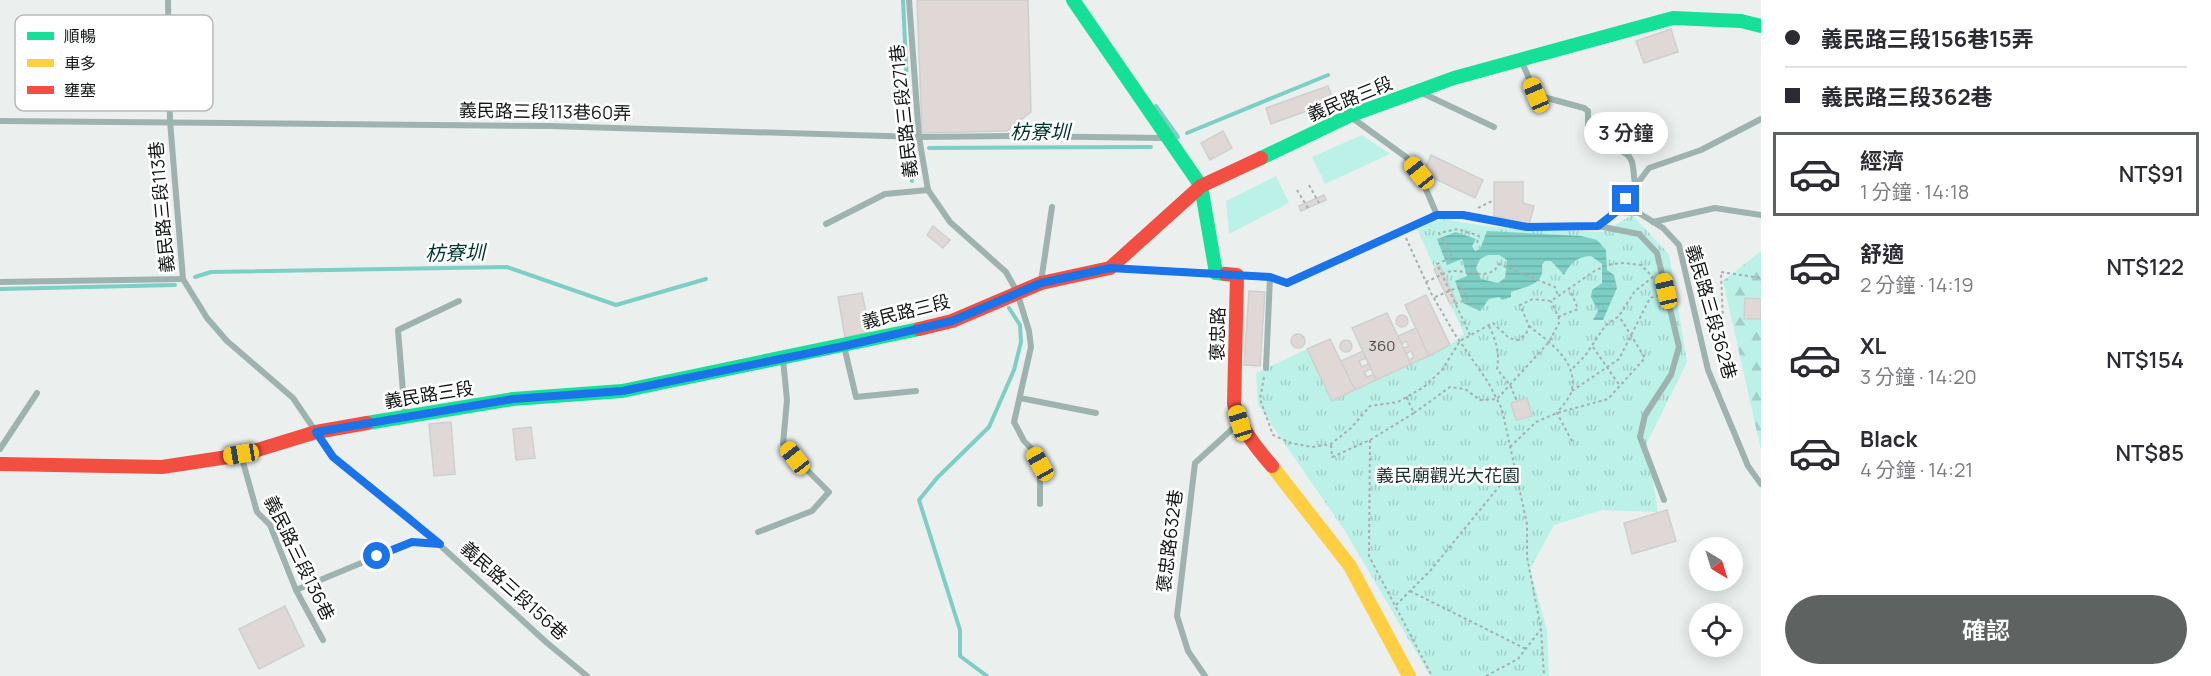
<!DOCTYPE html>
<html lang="zh-TW">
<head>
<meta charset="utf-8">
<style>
	:root { --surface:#fff; --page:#f7f7f7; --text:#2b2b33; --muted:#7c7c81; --line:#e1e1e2; --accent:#5e6261 }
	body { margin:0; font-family:Manrope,"Noto Sans TC",sans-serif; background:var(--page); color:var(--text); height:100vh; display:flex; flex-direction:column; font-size:22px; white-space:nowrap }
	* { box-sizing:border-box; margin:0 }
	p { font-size:20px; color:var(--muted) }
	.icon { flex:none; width:33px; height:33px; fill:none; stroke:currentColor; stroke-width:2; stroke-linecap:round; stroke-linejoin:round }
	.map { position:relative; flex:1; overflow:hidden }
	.details { display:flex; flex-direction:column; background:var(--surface); width:450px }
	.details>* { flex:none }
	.hud { display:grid; align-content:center; height:132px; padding:0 24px; background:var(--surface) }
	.needle { width:39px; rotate:142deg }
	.buttons { position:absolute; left:1689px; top:537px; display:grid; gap:12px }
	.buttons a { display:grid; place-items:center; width:54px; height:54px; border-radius:50%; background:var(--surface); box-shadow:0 3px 15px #0003; font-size:30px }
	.end { position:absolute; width:27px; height:27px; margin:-14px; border:8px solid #1a73e8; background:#fff; box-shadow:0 0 0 3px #fff }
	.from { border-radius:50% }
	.bubble { position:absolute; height:42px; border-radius:21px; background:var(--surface); box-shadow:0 3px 15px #0003; font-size:20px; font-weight:600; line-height:42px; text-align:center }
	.car { position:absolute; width:18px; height:36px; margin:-18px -9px; border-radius:8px; box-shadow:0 0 4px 2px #0007; background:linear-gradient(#f5c518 24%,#345 0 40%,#f5c518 0 76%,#345 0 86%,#f5c518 0) }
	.hud b { display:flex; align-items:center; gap:21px; height:57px; font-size:22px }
	.hud b+b { border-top:2px solid var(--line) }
	.hud i { width:15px; height:15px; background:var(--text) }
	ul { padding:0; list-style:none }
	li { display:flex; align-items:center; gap:18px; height:84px; margin:0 12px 9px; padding:0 12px; border:3px solid transparent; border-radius:0px }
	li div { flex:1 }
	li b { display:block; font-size:22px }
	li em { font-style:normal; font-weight:600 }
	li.active { border-color:var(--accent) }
	li>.icon { width:54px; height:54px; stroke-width:1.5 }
	.primary-button { display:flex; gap:12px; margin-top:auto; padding:12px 24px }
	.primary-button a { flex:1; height:69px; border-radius:36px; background:var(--accent); color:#fff; font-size:24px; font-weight:600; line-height:69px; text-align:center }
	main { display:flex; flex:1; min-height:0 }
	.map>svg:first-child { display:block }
	.grass { fill:#bcf1e8 }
	.forest { fill:url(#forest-firs) }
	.park { fill:url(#park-tufts) }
	.water { fill:url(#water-rules); fill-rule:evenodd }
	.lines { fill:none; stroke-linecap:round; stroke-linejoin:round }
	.stream { stroke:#7dcec4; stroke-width:4 }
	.building { fill:#dfd8d6; stroke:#ced0cf; stroke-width:1.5 }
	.path { stroke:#a4b0ae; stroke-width:2; stroke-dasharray:3 3; stroke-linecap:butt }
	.lane { stroke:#9eb3af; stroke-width:6 }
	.fast { stroke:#16e098; stroke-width:14 }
	.slow { stroke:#ffcf43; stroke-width:14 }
	.jam { stroke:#f24e42; stroke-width:14 }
	.route { stroke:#1a73e8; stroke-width:8 }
	.labels { text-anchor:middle; stroke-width:5; stroke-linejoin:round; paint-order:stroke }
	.number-label { font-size:15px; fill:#484847 }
	.street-label { font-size:18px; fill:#121515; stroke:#fff }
	.park-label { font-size:18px; fill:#1b302d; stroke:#fff }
	.water-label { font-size:20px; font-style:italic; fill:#003731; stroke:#fff }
	.key { fill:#fff; stroke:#b8b9b9; stroke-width:1.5 }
	.key-label { font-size:16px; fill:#121515 }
</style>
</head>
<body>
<main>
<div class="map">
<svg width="1761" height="676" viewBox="0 0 1761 676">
	<defs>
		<pattern id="forest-firs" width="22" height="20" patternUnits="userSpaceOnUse" patternTransform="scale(1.5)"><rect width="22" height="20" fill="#bcf1e8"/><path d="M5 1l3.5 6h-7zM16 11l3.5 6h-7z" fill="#a1cec6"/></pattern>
		<pattern id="park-tufts" width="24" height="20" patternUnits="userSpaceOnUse" patternTransform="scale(1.5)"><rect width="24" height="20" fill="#bcf1e8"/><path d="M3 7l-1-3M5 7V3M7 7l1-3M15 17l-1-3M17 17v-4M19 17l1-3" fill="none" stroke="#a1cec6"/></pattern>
		<pattern id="water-rules" width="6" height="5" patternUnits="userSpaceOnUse" patternTransform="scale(1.5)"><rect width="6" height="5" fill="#7dcec4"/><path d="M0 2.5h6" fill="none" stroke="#6bb0a8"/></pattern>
	</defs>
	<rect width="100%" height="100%" fill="#ebf0ef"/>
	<g class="grass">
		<polygon points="1362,135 1390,154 1325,184 1312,157"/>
		<polygon points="1276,176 1289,203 1229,234 1226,201"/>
	</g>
	<polygon class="forest" points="1761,251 1761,450 1723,281"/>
	<polygon class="park" points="1632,215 1669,254 1687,362 1647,443 1658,512 1602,510 1554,525 1530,569 1547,630 1549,676 1430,676 1345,531 1258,405 1256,373 1307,349 1332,401 1450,345 1464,334 1417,229 1442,219 1491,227 1603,232"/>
	<path class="water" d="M 1487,231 L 1581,236 L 1597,240 L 1606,250 L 1607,270 L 1614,275 L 1617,288 L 1603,320 L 1593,320 L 1598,311 L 1591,297 L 1592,290 L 1602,283 L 1602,264 L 1591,256 C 1576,257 1571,263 1564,275 L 1551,261 L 1545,261 L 1542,265 C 1545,286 1525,286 1511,292 L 1511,297 L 1502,300 L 1499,297 L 1489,299 L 1480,311 L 1463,303 L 1455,281 L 1467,276 L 1462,259 L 1447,265 L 1437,239 L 1456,232 L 1476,239 L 1472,246 L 1475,251 L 1480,249 ZM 1488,255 L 1499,255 L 1507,260 L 1505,278 L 1498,283 L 1481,279 L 1476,268 L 1480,259 Z"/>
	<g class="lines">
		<g class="stream">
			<polyline points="903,0 909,125"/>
			<polyline points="1156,106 1178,137"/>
			<polyline points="1187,133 1328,75"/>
			<polyline points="910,148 912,181"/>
			<polyline points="929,148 1151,147"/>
			<polyline points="195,277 211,272 507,267 616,305 706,279"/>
			<polyline points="0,289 175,285"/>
			<polyline points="987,676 960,656 960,630 919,500 937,478 989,427 1014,370 1021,342 1020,325 1009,308"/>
		</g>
	</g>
	<g class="building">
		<polygon points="917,0 1028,0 1031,112 1007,131 922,133"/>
		<polygon points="1671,29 1678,52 1644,63 1636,41"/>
		<polygon points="1328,86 1334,101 1271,124 1266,108"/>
		<polygon points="1223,131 1232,148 1210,160 1201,143"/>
		<polygon points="1431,155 1483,180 1475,198 1423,173"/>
		<polygon points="1494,182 1523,182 1523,203 1534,206 1529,225 1494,216"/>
		<polygon points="1324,195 1326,200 1301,211 1299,206"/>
		<polygon points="933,226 950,240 943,248 927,235"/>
		<polygon points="1440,266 1456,301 1450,304 1434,269"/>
		<polygon points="1249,291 1265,292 1260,366 1244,365"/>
		<polygon points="862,293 870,332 845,337 838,297"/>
		<polygon points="1426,295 1450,345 1429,356 1405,305"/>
		<polygon points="1745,298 1761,299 1761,319 1744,319"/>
		<polygon points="1387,313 1411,364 1376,380 1352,328"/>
		<circle cx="1402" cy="321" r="6"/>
		<polygon points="1416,328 1429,356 1411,364 1409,360 1414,357 1411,351 1406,354 1404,348 1409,346 1406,341 1402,344 1398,336"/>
		<circle cx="1298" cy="341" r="7"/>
		<polygon points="1330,339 1355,390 1332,401 1307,349"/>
		<circle cx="1346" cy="346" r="6"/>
		<polygon points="1363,351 1366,358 1359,361 1362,367 1369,363 1371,369 1364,372 1367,377 1374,374 1376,380 1355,390 1341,361"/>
		<polygon points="1527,398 1532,416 1516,420 1511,403"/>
		<polygon points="451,422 455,474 434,476 429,424"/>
		<polygon points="531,427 535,458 516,460 513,429"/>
		<polygon points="1667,510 1676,541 1632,554 1624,523"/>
		<polygon points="285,606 304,646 259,669 239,629"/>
	</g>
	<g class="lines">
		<g class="path">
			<polyline points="1309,185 1319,203"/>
			<polyline points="1297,190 1308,208"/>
			<polyline points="1478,208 1494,200"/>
			<polyline points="1406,238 1431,293 1454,333 1488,382 1502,409 1527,524 1527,557 1541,629 1544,676"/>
			<path d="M 1426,282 C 1434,279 1446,271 1454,271 C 1470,271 1490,281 1499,264 L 1555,287 L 1558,296"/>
			<polyline points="1435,297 1461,286 1468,299 1455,304"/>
			<polyline points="1558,317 1578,309 1570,290"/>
			<path d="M 1489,326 C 1496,340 1500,353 1497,369 L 1510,385 L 1517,401"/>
			<path d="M 1529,326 C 1549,342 1577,360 1572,389 C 1571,397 1562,406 1557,413 L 1573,443"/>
			<polyline points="1708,327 1723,322 1721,272 1761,278"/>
			<polyline points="1470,335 1437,264 1452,257 1439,233 1458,229 1479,236 1477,243"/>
			<polyline points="1593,347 1620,386"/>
			<polyline points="1573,368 1585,356 1605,326 1619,316 1635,291 1653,277"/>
			<polyline points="1264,377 1260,399 1273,435 1291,443 1312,447 1331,444 1351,428 1370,406 1398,402 1424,387 1442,370 1460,341 1489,325 1493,323 1509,338 1518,340 1526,334 1529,326 1520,305 1533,299 1551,301 1596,270 1612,264 1624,263 1641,265 1653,277"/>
			<polyline points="1572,391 1619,359 1650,298 1659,295"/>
			<polyline points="1414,413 1450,387 1465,389 1480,400 1497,399 1549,342 1560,321 1551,301"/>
			<polyline points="1370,440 1369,556 1432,676"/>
			<polyline points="1331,445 1332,457 1370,440 1414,413 1406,397"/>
			<polyline points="1510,447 1536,422 1557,413 1608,399 1645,358 1619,316"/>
			<polyline points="1410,591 1526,649"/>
			<polyline points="1396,605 1430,571 1515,467"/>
			<polyline points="1486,676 1518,659 1541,629"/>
		</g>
		<g class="lane">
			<polyline points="168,0 170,121 183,279 207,318 227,341 293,398 333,457 408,516 546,642 587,676"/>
			<polyline points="909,0 919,137 928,190 950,222 1006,272 1017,292 1029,331 1031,347 1014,422 1024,441 1031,448 1040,463 1040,504"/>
			<path d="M 1522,62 L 1536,95 L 1584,108 L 1588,111 L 1588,137 C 1599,152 1626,144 1632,162 C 1634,170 1634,178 1635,186"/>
			<polyline points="1420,92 1494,127"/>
			<polyline points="1351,117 1406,157 1419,173 1437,215"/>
			<polyline points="0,121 549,126 919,137 1011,136 1165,138"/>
			<polyline points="1616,212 1649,168 1701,150 1761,119"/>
			<polyline points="1653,222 1715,208 1761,215"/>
			<polyline points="826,224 885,194 928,190"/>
			<polyline points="1598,226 1639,234 1657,253 1679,347 1671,375 1645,415 1640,437 1664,500"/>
			<polyline points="1114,268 1215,273"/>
			<polyline points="1238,275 1270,277 1287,283 1437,215 1463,215 1527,227 1598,226 1616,212 1639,213 1663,228 1679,245 1708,370 1748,466 1761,484"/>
			<polyline points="0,282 183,279"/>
			<polyline points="1041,282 1052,207"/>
			<polyline points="844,346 856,397 916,391"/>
			<polyline points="1266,368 1270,277"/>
			<polyline points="1020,398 1096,413"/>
			<polyline points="405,417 398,330 459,301"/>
			<polyline points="0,449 37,393"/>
			<polyline points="241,455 257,512 270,525 296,590 323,640"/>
			<polyline points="758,532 812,511 829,492 795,458 783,444 787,400 783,359"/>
			<polyline points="296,590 412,542 439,544"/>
			<polyline points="1205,676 1188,651 1177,616 1195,463 1239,423"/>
		</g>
		<g class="fast">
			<polyline points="1073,0 1201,186 1216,273 1225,274"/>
			<polyline points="1261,158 1349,116 1454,78 1673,18 1741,21 1761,26"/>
			<polyline points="367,423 513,399 622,391 919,329"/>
		</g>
		<polyline class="slow" points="1272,466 1350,566 1409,676"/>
		<g class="jam">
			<path d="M 1225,274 L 1237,275 L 1234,404 C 1242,430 1254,445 1272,466"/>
			<polyline points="919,329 952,321 1041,283 1110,268 1201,186 1261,158"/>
			<polyline points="0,464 162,467 241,455 316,432 367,423"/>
		</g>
	</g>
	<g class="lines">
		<polyline class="route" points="377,556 412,542 440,544 333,457 316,432 513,399 622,391 844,346 952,321 1041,283 1110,268 1270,277 1287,283 1437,215 1463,215 1527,227 1598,226 1616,212 1626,199"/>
	</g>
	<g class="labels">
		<g class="number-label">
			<text x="1382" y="351">360</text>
		</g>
		<g class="street-label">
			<text transform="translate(1350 99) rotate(-22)" y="6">義民路三段</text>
			<text transform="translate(904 111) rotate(-96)" y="6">義民路三段271巷</text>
			<text transform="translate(545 112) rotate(1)" y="6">義民路三段113巷60弄</text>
			<text transform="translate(162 207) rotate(-95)" y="6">義民路三段113巷</text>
			<text transform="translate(906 312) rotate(-14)" y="6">義民路三段</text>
			<text transform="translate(1711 312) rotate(74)" y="6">義民路三段362巷</text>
			<text transform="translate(1218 334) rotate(-89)" y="6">褒忠路</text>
			<text transform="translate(429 395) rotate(-9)" y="6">義民路三段</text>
			<text transform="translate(1170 541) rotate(-83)" y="6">褒忠路632巷</text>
			<text transform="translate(299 558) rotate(64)" y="6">義民路三段136巷</text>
			<text transform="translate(514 591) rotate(42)" y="6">義民路三段156巷</text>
		</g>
		<g class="park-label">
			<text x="1448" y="482">義民廟觀光大花園</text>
		</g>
		<g class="water-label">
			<text x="1040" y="139">枋寮圳</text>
			<text transform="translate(455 253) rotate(-1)" y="7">枋寮圳</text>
		</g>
	</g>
	<rect x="15" y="15" width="198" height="96" rx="9" class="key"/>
	<rect x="27" y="32" width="27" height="8" fill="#16e098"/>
	<rect x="27" y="59" width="27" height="8" fill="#ffcf43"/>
	<rect x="27" y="86" width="27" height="8" fill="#f24e42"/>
	<g class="key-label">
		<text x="64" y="42">順暢</text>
		<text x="64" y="69">車多</text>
		<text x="64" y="96">壅塞</text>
	</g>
</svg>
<div class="buttons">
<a><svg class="needle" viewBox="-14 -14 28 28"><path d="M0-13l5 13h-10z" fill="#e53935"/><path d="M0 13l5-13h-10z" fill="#7c7c81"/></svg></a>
<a><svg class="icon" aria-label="locate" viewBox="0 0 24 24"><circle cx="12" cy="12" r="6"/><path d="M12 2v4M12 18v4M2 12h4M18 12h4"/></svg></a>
</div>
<i class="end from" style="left:377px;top:556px"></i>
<i class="end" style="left:1626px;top:199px"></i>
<div class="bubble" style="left:1584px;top:112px;width:84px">3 分鐘</div>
<i class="car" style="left:1536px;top:95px;rotate:337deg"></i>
<i class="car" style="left:1419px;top:173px;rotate:321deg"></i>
<i class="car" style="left:1666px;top:291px;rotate:347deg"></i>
<i class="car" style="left:1240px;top:423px;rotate:343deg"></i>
<i class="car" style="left:241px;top:454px;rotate:261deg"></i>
<i class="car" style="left:795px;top:458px;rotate:322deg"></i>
<i class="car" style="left:1040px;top:464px;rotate:331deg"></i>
</div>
<section class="details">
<div class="hud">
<b><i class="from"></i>義民路三段156巷15弄</b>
<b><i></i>義民路三段362巷</b>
</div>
<ul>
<li class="active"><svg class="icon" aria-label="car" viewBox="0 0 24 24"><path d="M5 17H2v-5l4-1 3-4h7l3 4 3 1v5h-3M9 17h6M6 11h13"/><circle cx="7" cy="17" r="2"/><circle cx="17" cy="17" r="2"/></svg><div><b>經濟</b><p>1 分鐘 · 14:18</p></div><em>NT$91</em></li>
<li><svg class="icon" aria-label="car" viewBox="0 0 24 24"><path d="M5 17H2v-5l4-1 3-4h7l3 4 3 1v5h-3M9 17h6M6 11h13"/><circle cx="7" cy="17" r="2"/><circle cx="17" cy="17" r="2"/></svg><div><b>舒適</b><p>2 分鐘 · 14:19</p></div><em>NT$122</em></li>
<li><svg class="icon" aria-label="car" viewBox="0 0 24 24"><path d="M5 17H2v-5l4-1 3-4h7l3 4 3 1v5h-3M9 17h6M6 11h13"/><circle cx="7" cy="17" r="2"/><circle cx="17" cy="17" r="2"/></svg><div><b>XL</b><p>3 分鐘 · 14:20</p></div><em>NT$154</em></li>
<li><svg class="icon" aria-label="car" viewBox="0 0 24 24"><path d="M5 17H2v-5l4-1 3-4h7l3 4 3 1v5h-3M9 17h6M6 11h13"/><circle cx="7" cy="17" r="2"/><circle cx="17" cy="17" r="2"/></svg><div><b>Black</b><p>4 分鐘 · 14:21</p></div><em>NT$85</em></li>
</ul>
<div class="primary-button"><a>確認</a></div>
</section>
</main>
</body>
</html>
